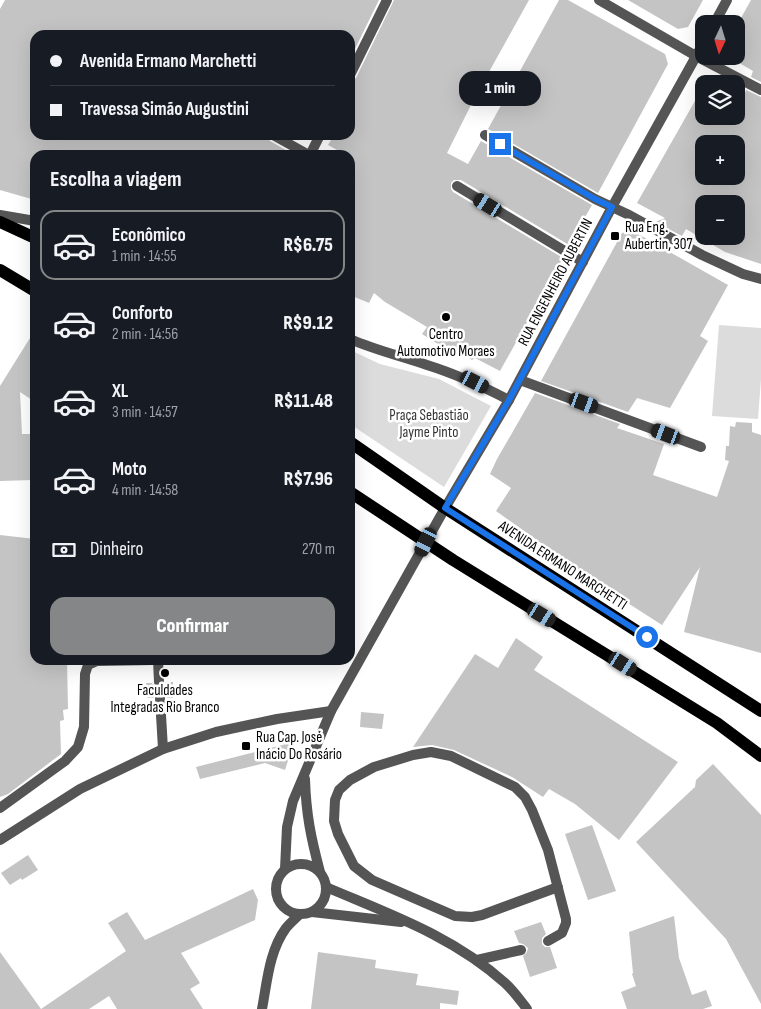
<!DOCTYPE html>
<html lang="pt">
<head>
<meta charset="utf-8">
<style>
	:root { --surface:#171b24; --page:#242831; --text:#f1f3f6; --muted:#9ea1a6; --line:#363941; --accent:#858687 }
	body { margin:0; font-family:"Sofia Sans Condensed",sans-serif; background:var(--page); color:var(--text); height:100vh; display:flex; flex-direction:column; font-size:19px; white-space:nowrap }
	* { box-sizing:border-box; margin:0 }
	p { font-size:16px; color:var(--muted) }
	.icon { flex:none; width:28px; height:28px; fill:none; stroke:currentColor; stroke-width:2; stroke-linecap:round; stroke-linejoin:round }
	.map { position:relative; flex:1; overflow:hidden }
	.panel { position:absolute; left:30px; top:150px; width:325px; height:515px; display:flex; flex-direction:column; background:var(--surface); border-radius:15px; box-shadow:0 5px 20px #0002 }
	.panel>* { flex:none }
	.hud { position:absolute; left:30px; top:30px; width:325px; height:110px; border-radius:15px; box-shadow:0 5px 20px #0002; display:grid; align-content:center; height:110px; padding:0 20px; background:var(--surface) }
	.needle { width:32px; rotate:184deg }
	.fabs { position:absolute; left:695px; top:15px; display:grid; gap:10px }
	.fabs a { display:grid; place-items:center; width:50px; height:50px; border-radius:10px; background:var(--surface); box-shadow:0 5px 20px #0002; font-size:25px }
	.end { position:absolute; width:22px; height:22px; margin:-11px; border:6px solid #1a73e8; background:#fff; box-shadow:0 0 0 2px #fff }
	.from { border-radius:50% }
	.bubble { position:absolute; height:35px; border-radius:15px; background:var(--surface); box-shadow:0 5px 20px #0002; font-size:16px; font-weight:800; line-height:35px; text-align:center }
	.car { position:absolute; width:15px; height:30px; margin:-15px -8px; border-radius:6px; box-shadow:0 0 4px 1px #0007; background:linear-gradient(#222 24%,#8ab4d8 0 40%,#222 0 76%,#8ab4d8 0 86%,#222 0) }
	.hud b { display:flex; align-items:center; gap:18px; height:48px; font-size:19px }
	.hud b+b { border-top:1px solid var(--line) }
	.hud i { width:12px; height:12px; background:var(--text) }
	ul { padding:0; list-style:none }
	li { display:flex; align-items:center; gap:15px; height:70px; margin:0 10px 8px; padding:0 10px; border:2px solid transparent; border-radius:15px }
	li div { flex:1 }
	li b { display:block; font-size:19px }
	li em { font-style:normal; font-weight:800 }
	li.active { border-color:var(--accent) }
	li>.icon { width:45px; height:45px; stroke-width:1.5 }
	h2 { padding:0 20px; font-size:22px; line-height:60px }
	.pay { display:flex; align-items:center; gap:12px; height:55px; padding:0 20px; font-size:19px }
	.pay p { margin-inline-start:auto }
	.button { display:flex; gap:10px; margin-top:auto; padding:10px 20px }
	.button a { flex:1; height:58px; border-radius:15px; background:var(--accent); color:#fff; font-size:20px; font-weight:800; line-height:58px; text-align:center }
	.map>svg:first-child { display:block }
	.green { fill:#dcdcdc }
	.building { fill:#c4c4c4; fill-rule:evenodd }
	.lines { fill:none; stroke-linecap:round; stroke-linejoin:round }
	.service { stroke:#555; stroke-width:10 }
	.minor { stroke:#555; stroke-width:10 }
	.tertiary { stroke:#555; stroke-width:10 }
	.primary { stroke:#000; stroke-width:12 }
	.route { stroke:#1a73e8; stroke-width:6 }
	.poi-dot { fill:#000; stroke:#fff; stroke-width:2 }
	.labels { text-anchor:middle; stroke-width:5; stroke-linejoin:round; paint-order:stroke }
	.poi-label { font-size:15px; fill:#000; stroke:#fff; text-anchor:start }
	.street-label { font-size:15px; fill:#000; stroke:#fff }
	.park-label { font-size:15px; fill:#333; stroke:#fff }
</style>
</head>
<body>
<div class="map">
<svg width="761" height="1009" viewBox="0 0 761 1009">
	<rect width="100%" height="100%" fill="#fff"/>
	<g class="green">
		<polygon points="719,325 761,328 761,379 758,419 712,416"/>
		<polygon points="350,350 380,364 439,379 491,406 444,487 350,424"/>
	</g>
	<g class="building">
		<polygon points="5,0 379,0 350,59 350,35 35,35 35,135 266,135 270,141 291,153 290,155 35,155 35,200 0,190 0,9"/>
		<polygon points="394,0 529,0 475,97 447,153 468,164 481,141 592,205 569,245 461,180 454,180 451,183 451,189 453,192 563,258 500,371 475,358 472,360 451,347 449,351 422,334 427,327 385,302 374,293 369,303 350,295 350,155 346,155 328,145 334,135 350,135 350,82 356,78"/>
		<polygon points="559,0 568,0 665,54 668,64 598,193 488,129"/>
		<polygon points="628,0 703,0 688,27 678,29"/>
		<polygon points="751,0 761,0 761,82 751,77 753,71 736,61 736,27"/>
		<path d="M 704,85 L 704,116 L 736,116 L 736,93 L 744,96 L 746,90 L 761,97 L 761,264 L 725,252 L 686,229 L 682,236 L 655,222 L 665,218 L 637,203 ZM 704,144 L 736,144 L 736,182 L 727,176 L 704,176 ZM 704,204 L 736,204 L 736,236 L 704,236 Z"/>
		<polygon points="631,230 728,285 700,336 708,341 670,408 637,398 628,412 541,381 622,233"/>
		<polygon points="35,330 35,402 20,392 22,434 30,434 32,480 0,481 0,386"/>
		<polygon points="535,393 620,424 617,428 664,444 653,475 717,497 729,461 725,460 726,446 729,446 730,426 735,427 736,422 752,423 752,432 761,435 761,653 684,632 700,567 662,625 581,573 582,572 496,511 511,488 490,474 497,459"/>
		<polygon points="0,535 35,539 35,660 67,660 68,709 63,710 64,720 60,721 61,754 8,794 0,797"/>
		<polygon points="516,638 543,657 534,670 678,762 619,840 575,804 549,789 543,797 512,777 454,750 432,745 413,747 475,654 498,668"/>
		<polygon points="166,682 173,682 173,698 167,698 165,694 160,691 156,693 153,698 147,698 146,683 152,683 154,686 159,689 163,687"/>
		<polygon points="361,712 384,714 382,729 360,727"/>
		<polygon points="294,742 285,770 265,763 200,779 196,767"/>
		<polygon points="713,764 761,815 761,1004 726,939 636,842 695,787 696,780"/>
		<polygon points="592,825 616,891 588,900 565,834"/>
		<polygon points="28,855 38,870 22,880 21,878 10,885 1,873"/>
		<polygon points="253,889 258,900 255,920 181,953 200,983 190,989 203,1009 117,1009 109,996 89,1009 0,1009 0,952 41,1009 126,951 108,923 127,912 145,940"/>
		<polygon points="674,916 679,958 692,995 706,990 712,1006 703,1009 627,1009 621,992 636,986 632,974 633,973 629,932"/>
		<polygon points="541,922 546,934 542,938 542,944 545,947 550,947 557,968 530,977 523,956 527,952 528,948 523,944 519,943 514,931"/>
		<polygon points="318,952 376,960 375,968 418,974 416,985 459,991 457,1005 440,1003 440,1009 311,1009"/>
	</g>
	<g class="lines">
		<g class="service">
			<polyline points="158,660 159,682"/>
			<polyline points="160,698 163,749"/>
			<polyline points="0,808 65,761 78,747 84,727 85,674 88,665 97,661 153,660"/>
			<polyline points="548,941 562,933 566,923 566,919 548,850 532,810 525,797 515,787 451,756 431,752 413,755 374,767 350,780 339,790 335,800 334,821 338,834 354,866 372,880 455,916 472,917 482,915 558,887"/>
			<polyline points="477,960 521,950"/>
		</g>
		<g class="minor">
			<polyline points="599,0 696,56 761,90"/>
			<polyline points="714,24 727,0"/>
			<polyline points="350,75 387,0"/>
			<polyline points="273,135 309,155"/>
			<polyline points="485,135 595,199 627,214 702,255 743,274 761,279"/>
			<polyline points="310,155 320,135"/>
			<polyline points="457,186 583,262"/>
			<polyline points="0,215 35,221"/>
			<path d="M 350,339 C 375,350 401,356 427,365 C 456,374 482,386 509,400"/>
			<polyline points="520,380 701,447"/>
			<polyline points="445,508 509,400 612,207 704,42"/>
			<polyline points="0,840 80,789 163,749 216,732 277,719 331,711"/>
		</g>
		<g class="tertiary">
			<path d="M 305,779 C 306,814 311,838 320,872"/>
			<circle cx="301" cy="889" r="25"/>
			<polyline points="285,869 287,827 293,801 331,711 445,508"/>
			<path d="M 326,887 C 389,914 453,936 505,983 C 513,990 520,1000 527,1009"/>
			<polyline points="312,912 401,922"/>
			<path d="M 262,1009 C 267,983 269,951 286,928 C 290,923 295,919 300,914"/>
		</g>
		<g class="primary">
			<polyline points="0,222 35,238"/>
			<polyline points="0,270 35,291"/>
			<polyline points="350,442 445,508 761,711"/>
			<polyline points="350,492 453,560 717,723 761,756"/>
		</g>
	</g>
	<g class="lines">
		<polyline class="route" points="500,144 595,199 612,207 509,400 445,508 647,637"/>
	</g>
	<g class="poi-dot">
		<rect x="610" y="231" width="10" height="10" rx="2.5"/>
		<circle cx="446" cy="317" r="5"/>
		<circle cx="165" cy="673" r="5"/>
		<rect x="241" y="741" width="10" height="10" rx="2.5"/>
	</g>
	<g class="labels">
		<g class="poi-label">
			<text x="625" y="232">Rua Eng.<tspan x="625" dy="17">Aubertin, 307</tspan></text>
			<text x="446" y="339" text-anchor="middle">Centro<tspan x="446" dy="17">Automotivo Moraes</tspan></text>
			<text x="165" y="695" text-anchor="middle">Faculdades<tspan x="165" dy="17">Integradas Rio Branco</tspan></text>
			<text x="256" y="742">Rua Cap. José<tspan x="256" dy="17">Inácio Do Rosário</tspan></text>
		</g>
		<g class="street-label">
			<text transform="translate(555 282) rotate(-62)" y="5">RUA ENGENHEIRO AUBERTIN</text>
			<text transform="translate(563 565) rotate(33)" y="5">AVENIDA ERMANO MARCHETTI</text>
		</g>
		<g class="park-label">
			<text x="429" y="420">Praça Sebastião<tspan x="429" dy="17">Jayme Pinto</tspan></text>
		</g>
	</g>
</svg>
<div class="fabs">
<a><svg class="needle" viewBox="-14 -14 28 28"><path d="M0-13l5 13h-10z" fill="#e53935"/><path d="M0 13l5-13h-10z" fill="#9ea1a6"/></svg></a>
<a><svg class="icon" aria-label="layers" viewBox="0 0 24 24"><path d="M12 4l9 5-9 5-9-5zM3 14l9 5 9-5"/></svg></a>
<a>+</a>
<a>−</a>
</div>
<i class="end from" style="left:647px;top:637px"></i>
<i class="end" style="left:500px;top:144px"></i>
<div class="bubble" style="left:459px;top:71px;width:82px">1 min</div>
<i class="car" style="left:488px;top:205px;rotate:301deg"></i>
<i class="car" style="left:475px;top:382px;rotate:117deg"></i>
<i class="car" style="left:584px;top:403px;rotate:110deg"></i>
<i class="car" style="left:666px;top:434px;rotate:291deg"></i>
<i class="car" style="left:426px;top:542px;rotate:206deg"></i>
<i class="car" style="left:542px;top:615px;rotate:121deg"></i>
<i class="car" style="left:623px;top:664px;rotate:122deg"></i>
<div class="hud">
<b><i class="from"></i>Avenida Ermano Marchetti</b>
<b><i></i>Travessa Simão Augustini</b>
</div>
<section class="panel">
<h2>Escolha a viagem</h2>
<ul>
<li class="active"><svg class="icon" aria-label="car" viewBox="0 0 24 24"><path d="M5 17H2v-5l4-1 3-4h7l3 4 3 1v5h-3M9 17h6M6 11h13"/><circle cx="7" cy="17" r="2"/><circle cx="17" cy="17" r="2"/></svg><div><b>Econômico</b><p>1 min · 14:55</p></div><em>R$6.75</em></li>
<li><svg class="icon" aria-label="car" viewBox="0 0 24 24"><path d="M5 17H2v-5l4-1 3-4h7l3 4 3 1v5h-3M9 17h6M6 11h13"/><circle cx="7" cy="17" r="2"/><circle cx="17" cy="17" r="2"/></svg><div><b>Conforto</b><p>2 min · 14:56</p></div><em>R$9.12</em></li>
<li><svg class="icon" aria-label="car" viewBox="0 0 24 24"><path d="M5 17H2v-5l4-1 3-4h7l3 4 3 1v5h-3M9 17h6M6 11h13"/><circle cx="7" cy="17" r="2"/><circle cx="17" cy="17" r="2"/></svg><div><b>XL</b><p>3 min · 14:57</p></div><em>R$11.48</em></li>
<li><svg class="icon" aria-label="car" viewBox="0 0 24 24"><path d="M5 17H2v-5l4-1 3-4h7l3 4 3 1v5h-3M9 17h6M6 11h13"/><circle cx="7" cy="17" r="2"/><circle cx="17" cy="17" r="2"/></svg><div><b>Moto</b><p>4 min · 14:58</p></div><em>R$7.96</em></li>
</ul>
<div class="pay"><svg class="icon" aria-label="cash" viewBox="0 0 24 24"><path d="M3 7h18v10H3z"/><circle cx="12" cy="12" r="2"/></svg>Dinheiro<p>270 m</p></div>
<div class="button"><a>Confirmar</a></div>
</section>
</div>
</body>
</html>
